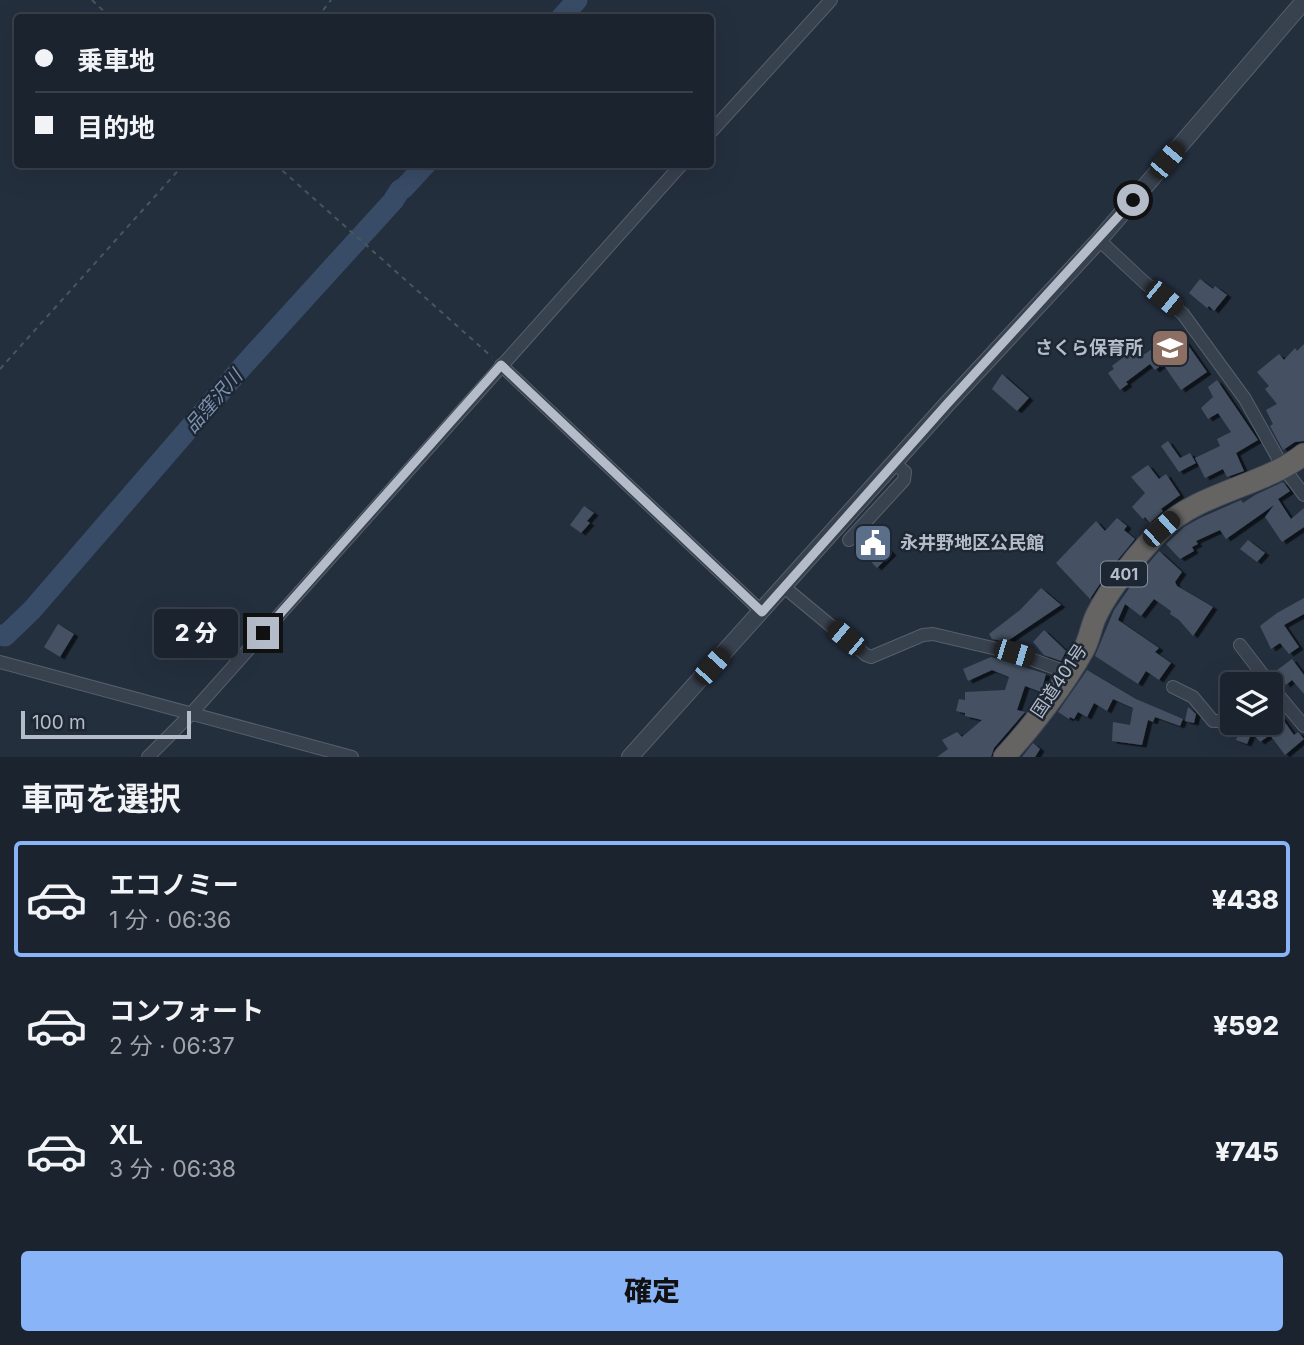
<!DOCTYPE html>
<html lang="ja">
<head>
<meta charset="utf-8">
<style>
	:root { --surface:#1b232e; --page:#242b36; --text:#f1f3f6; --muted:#a0a4aa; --line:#39404a; --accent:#8ab4f8 }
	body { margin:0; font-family:Inter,"Noto Sans JP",sans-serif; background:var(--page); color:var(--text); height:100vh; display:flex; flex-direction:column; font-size:26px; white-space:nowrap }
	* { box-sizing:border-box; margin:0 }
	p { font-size:23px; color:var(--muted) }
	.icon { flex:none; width:38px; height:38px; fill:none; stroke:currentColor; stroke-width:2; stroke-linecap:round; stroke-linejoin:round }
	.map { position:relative; height:757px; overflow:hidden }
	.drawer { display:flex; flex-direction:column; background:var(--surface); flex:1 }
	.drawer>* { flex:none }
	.banner { position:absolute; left:14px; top:14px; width:700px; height:154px; border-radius:7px; box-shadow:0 7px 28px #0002,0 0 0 2px var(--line); display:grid; align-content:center; height:154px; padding:0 21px; background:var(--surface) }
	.buttons { position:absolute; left:1220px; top:672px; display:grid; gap:14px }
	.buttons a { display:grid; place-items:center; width:63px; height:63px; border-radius:7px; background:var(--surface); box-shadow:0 7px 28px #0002,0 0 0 2px var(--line); font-size:35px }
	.scale { position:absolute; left:21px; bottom:18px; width:170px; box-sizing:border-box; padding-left:7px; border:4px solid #b4bcc9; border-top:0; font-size:19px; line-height:24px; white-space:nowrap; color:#b4bcc9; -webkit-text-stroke:5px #1d2633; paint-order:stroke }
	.end { position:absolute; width:32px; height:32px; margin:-16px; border:9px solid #b4bcc9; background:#111; box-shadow:0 0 0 4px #111 }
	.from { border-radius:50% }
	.bubble { position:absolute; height:49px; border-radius:7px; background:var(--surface); box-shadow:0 7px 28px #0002,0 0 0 2px var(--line); font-size:23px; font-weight:800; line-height:49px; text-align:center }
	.car { position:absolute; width:21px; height:42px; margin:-21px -10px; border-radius:9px; box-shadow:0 0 5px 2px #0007; background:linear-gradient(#222 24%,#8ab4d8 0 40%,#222 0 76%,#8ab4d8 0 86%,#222 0) }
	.banner b { display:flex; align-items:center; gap:24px; height:66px; font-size:26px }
	.banner b+b { border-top:2px solid var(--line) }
	.banner i { width:18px; height:18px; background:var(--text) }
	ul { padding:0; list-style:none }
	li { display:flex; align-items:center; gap:21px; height:116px; margin:0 14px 10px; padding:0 7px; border:4px solid transparent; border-radius:7px }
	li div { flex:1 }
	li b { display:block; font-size:26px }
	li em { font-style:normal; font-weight:800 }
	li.on { border-color:var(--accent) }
	li>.icon { width:63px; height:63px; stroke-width:1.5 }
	h2 { padding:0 21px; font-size:32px; line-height:84px }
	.action { display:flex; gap:14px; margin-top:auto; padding:14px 21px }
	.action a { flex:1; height:80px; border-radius:7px; background:var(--accent); color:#111; font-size:28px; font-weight:800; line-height:80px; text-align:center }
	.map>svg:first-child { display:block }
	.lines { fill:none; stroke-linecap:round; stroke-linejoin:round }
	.river { stroke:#394c67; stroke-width:21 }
	.building { fill:#455162; filter:url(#shadow) }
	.minor-casing { stroke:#565f6c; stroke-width:14 }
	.tertiary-casing { stroke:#565f6c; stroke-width:18 }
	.trunk-casing { stroke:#434c59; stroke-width:23 }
	.path { stroke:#44595c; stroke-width:2; stroke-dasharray:5 5; stroke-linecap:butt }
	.minor { stroke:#38414e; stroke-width:12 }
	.tertiary { stroke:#38414e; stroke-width:16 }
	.trunk { stroke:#656462; stroke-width:21 }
	.route { stroke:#b4bcc9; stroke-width:9 }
	.labels { text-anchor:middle; stroke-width:5; stroke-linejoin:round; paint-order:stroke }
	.shield { fill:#1d2633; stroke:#878f9c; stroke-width:2 }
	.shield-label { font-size:16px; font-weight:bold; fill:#b4bcc9 }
	.poi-label { font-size:18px; font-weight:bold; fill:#b4bcc9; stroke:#1d2633; text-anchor:end }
	.street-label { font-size:18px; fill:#b4bcc9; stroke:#1d2633 }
	.water-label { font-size:19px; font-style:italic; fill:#7c92b1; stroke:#1d2633 }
</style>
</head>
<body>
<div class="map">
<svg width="1304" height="757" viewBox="0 0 1304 757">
	<defs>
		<filter id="shadow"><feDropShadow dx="4.5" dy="2.5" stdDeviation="0" flood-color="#0009"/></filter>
	</defs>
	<rect width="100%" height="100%" fill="#242f3e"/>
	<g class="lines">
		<g class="river">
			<polyline points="561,18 577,0"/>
			<polyline points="0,635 5,636 32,610 243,366 393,201 400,190 404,188 426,164"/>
		</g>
	</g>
	<g class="building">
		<polygon points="1200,279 1213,289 1215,286 1227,295 1214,311 1209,306 1207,308 1189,293"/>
		<polygon points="1178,331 1207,372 1181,390 1163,364 1155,370 1150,364 1126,382 1128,384 1120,390 1108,373 1114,369 1112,366 1133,350 1139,358"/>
		<polygon points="1304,344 1304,441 1295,442 1283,450 1270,426 1273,424 1266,410 1277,404 1265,389 1269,386 1257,372 1279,354 1284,360 1295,348 1297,351"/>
		<polygon points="1002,374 1029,398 1017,411 992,389"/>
		<polygon points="1217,380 1258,440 1236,453 1244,471 1227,477 1223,469 1205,478 1195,458 1220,446 1217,439 1231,432 1218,413 1208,419 1201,408 1213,397 1208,387"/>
		<polygon points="1168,441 1180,458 1190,453 1196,463 1179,472 1161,446"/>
		<polygon points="1148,465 1159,479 1166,474 1180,495 1161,509 1163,511 1150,523 1145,517 1143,519 1132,507 1145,493 1131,477"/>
		<polygon points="1283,482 1290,491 1278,499 1291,519 1304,508 1304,527 1282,542 1265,517 1274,505 1226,539 1220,530 1196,541 1198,544 1192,547 1194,551 1180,559 1166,544 1184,527 1200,518 1241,500 1243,503 1255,495"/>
		<polygon points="584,506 594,513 587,521 590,523 581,533 570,525"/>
		<polygon points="1117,518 1127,526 1124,530 1135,539 1107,573 1090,599 1056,563 1096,521 1105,531"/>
		<polygon points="870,530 892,553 877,568 856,546"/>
		<polygon points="1248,540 1265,553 1257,562 1240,549"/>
		<polygon points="1159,551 1182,572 1175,582 1177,586 1213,607 1193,636 1179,620 1170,614 1171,611 1154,599 1141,616 1125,604 1118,620 1159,648 1155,652 1171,663 1159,680 1146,671 1138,684 1095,656 1114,610 1137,577"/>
		<polygon points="1041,588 1061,605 1006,642 992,639 989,634 1020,610"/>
		<polygon points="1304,598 1304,614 1284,625 1299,647 1289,654 1280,643 1271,649 1260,626 1277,613"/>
		<polygon points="58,624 74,634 60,657 44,647"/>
		<polygon points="1044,630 1066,651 1061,661 1044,655 1033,642"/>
		<polygon points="991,657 1046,674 1041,692 1025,686 1017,710 1025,712 994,748 991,757 937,757 948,749 942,740 957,732 962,737 982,720 965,716 965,713 956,711 959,699 965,700 965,692 1005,690 1009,677 992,670 968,681 963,669"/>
		<polygon points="1292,659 1304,675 1304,694 1292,680 1286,685 1276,671"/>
		<polygon points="1087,670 1136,699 1183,719 1180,726 1155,717 1153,722 1148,720 1142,745 1112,741 1113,722 1130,725 1133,708 1113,699 1107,711 1094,703 1087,717 1078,712 1074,719 1070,717 1069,719 1058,712"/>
		<polygon points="1270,701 1294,735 1298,732 1304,739 1285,755 1270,735 1260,742 1252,732 1247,744 1236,740 1239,733 1253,723 1270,723"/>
		<polygon points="1188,707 1196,714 1194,723 1185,721"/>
		<polygon points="1033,743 1040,749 1035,757 1022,757"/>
	</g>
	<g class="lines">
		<defs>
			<g id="minor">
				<polyline points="710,133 831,0"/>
				<polyline points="1099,240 1144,282 1183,314 1245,399 1283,467 1304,495"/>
				<polyline points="501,365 762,612"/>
				<polyline points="849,540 904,480 905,472 894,463"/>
				<polyline points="784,587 866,655 871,657 923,635 933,634 1014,653 1069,673"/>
				<polyline points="1240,645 1270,684"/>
				<polyline points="0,662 352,757"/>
				<polyline points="1270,685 1304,726"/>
				<polyline points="1173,687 1193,697 1213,721 1222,721 1232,708"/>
				<polyline points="148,757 190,715 682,164"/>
			</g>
			<polyline id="tertiary" points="630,757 947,404 1099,240 1304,1"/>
			<path id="trunk" d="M 1004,757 C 1031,728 1065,684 1084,649 C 1090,638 1091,625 1097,614 C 1110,587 1141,550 1162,529 C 1197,493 1266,485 1304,454"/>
		</defs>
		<use href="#minor" class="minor-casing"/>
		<use href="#tertiary" class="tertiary-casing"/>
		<use href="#trunk" class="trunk-casing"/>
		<g class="path">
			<polyline points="92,0 111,18"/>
			<polyline points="317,18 331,0"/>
			<polyline points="275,164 492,357"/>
			<polyline points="0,369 184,164"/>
		</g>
		<use href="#minor" class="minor"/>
		<use href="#tertiary" class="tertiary"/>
		<use href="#trunk" class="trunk"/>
	</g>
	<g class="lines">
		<polyline class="route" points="263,633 501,365 762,612 947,404 1133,200"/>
	</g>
	<defs>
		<symbol id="school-square" viewBox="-11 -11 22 22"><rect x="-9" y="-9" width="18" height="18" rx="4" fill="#8d6e63" stroke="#1d2633"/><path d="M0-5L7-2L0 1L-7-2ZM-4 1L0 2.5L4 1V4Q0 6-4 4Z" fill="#fff"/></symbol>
		<symbol id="civic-square" viewBox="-11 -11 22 22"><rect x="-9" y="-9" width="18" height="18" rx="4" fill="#5c6f8a" stroke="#1d2633"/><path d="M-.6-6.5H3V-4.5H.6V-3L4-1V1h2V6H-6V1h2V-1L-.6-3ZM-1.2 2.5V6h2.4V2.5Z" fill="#fff"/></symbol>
	</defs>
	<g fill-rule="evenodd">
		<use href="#school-square" x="1148" y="326" width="44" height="44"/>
		<use href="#civic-square" x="851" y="521" width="44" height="44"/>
	</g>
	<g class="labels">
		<rect class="shield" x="1101" y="561.5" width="46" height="25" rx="5"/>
		<g class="shield-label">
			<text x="1124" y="580">401</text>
		</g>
		<g class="poi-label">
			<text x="1143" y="354">さくら保育所</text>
			<text x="900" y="549" text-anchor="start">永井野地区公民館</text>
		</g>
		<g class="street-label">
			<text transform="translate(1059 681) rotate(-56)" y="6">国道401号</text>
		</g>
		<g class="water-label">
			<text transform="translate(213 401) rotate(-49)" y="7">品窪沢川</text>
		</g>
	</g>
</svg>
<div class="buttons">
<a><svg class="icon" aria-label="layers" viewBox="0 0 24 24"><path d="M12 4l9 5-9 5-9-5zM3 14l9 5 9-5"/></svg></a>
</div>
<div class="scale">100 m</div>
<i class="end from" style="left:1133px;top:200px"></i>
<i class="end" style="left:263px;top:633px"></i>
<div class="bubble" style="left:154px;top:609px;width:84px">2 分</div>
<i class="car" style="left:1167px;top:160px;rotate:40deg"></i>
<i class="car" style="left:1164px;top:298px;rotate:129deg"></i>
<i class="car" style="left:1161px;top:529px;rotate:48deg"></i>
<i class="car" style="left:846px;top:638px;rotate:310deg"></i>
<i class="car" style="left:1014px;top:653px;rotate:107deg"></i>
<i class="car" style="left:712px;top:666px;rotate:42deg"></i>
<div class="banner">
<b><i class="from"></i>乗車地</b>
<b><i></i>目的地</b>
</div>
</div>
<section class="drawer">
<h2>車両を選択</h2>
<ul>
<li class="on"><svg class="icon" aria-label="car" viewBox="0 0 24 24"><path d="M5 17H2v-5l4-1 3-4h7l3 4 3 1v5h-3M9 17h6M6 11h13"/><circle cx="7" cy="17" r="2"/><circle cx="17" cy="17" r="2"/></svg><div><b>エコノミー</b><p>1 分 · 06:36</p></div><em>¥438</em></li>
<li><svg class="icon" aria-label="car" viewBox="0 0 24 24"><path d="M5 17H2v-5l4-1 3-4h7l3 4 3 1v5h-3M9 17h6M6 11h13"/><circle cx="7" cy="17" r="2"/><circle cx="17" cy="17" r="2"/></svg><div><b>コンフォート</b><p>2 分 · 06:37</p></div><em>¥592</em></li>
<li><svg class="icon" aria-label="car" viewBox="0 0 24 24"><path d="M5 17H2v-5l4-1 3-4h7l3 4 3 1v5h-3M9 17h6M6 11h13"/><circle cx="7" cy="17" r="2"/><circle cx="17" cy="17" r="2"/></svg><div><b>XL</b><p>3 分 · 06:38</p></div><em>¥745</em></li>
</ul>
<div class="action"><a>確定</a></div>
</section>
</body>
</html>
